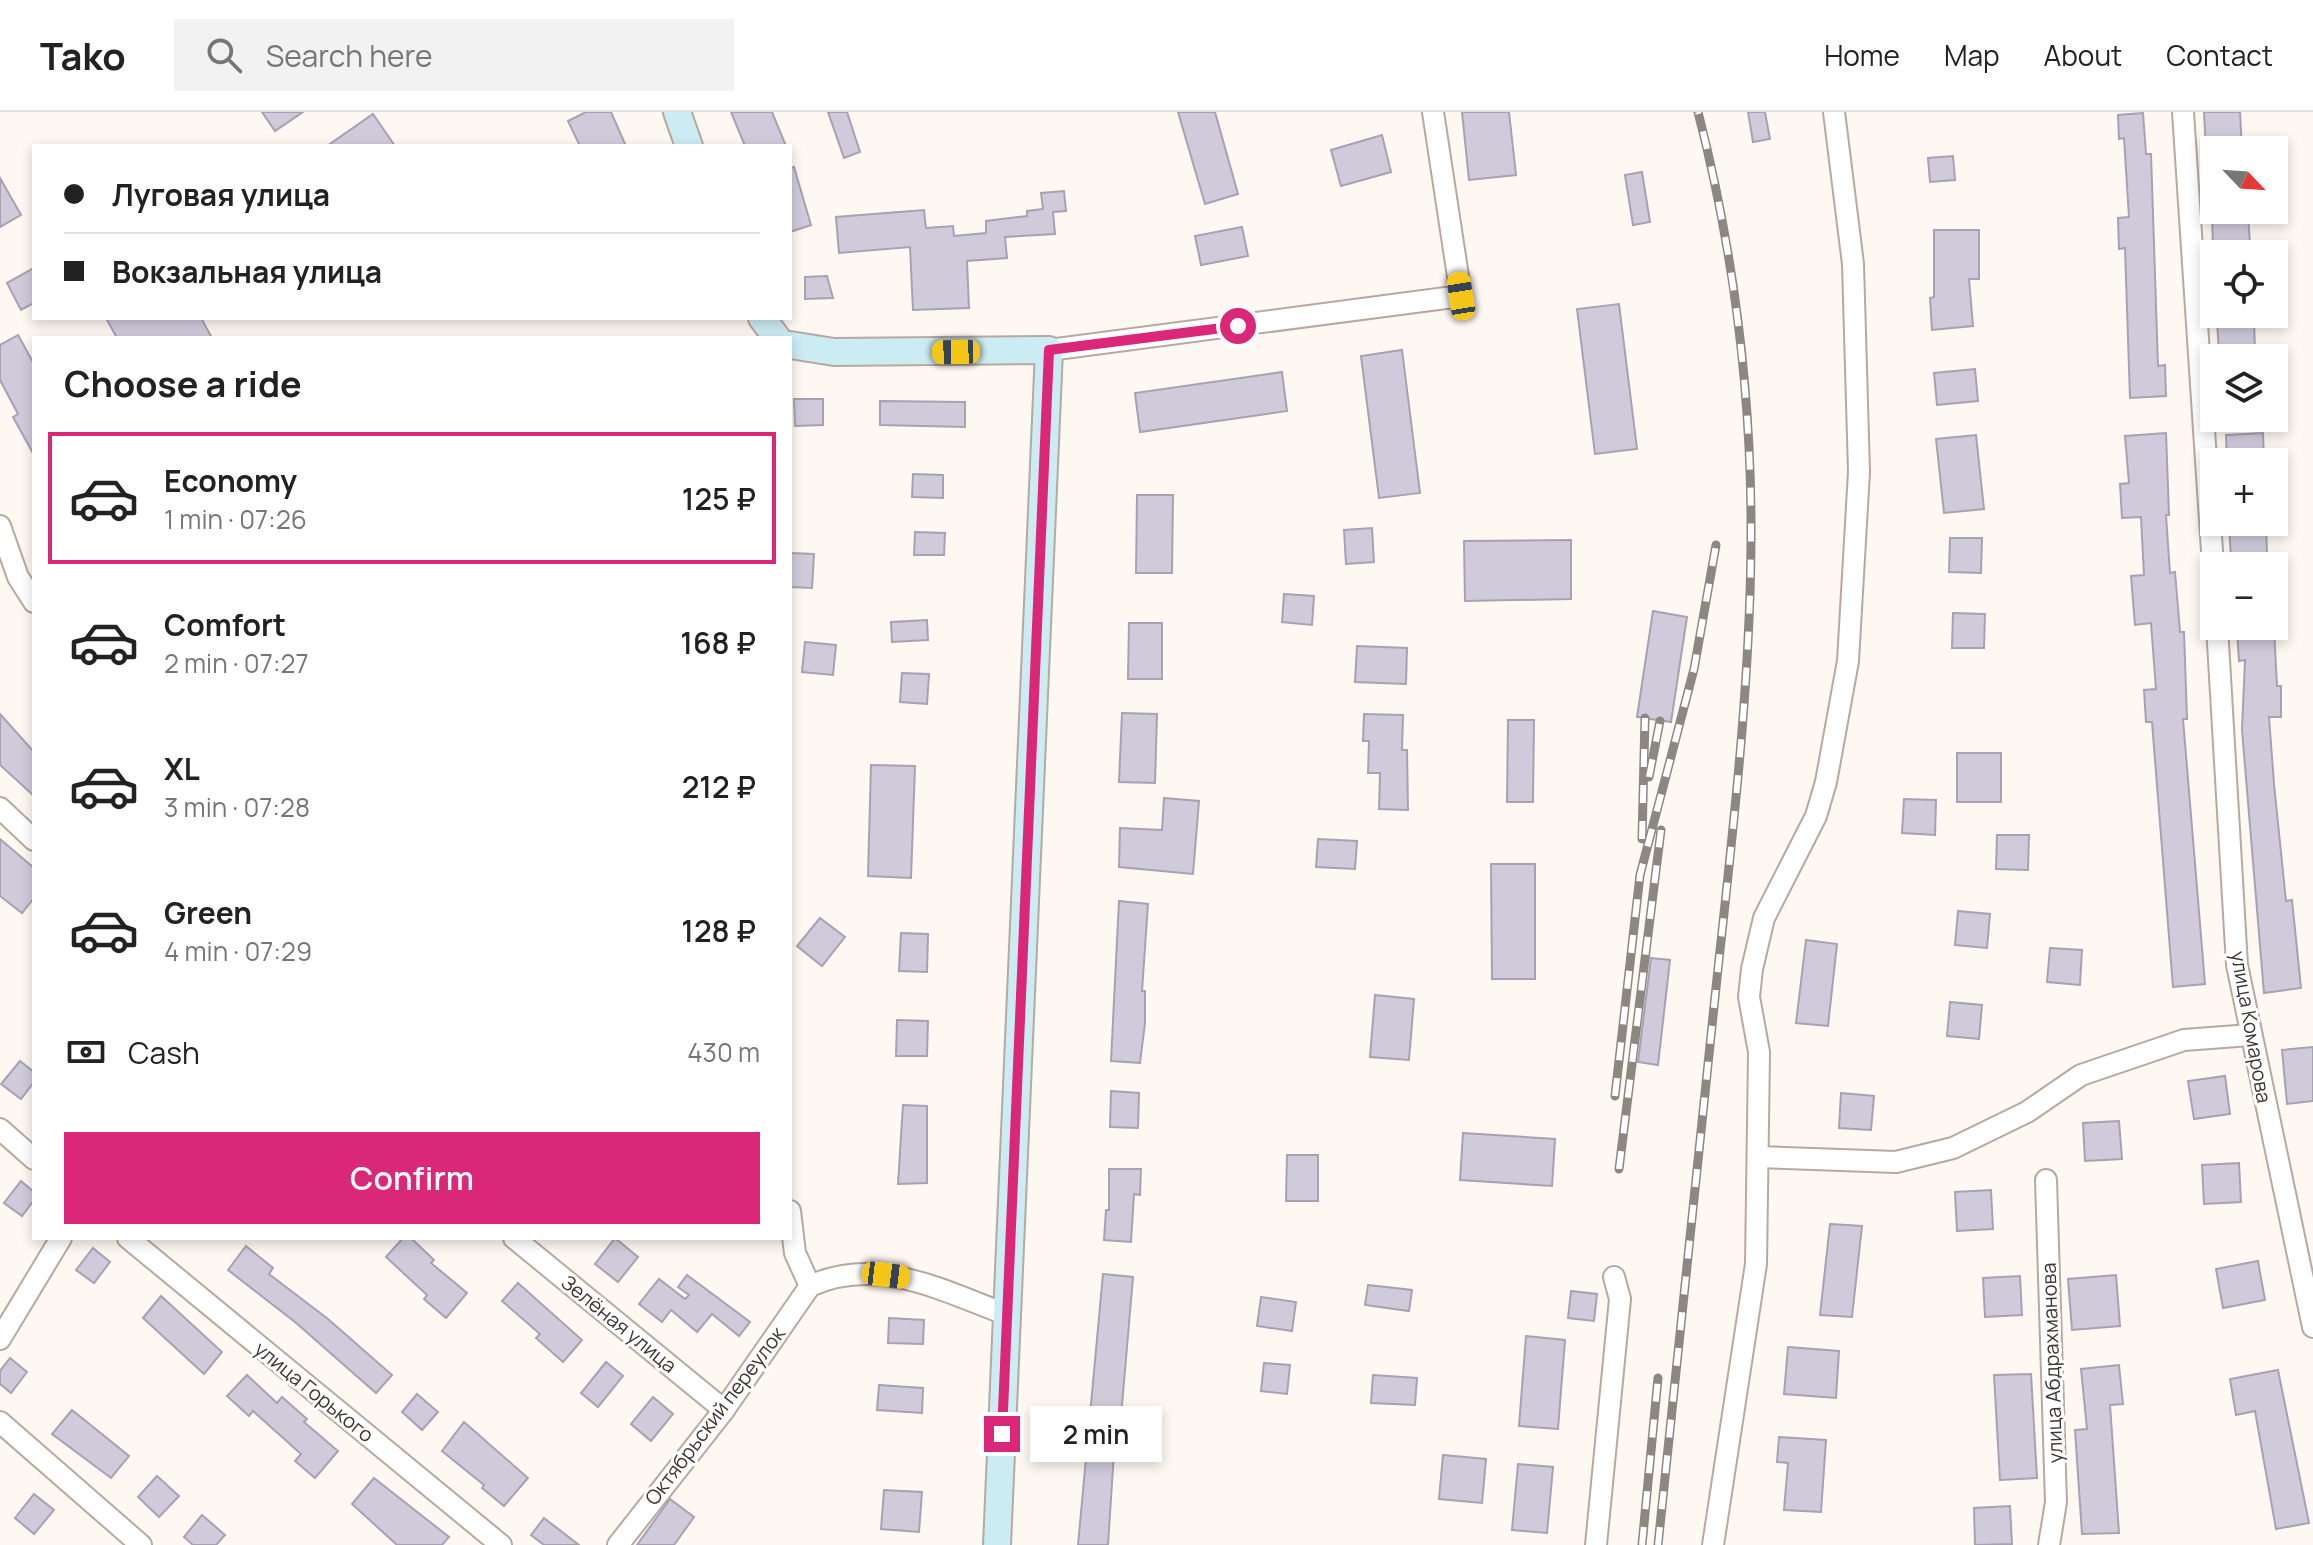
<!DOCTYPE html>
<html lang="en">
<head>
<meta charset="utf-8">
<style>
	:root { --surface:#fff; --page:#f2f2f2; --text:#222; --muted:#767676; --line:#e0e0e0; --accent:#db2777 }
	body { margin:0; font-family:Manrope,sans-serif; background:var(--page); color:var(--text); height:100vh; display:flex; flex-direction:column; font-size:30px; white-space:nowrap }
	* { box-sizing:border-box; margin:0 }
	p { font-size:26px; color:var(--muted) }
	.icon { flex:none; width:44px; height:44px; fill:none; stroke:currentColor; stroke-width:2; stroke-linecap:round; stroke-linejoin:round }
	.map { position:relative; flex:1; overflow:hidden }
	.details { position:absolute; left:32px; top:224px; width:760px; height:904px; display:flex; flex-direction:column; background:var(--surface); border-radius:0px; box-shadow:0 4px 12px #0003 }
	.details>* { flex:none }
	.hud { position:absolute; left:32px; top:32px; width:760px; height:176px; border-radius:0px; box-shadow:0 4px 12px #0003; display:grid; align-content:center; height:176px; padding:0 32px; background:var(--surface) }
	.needle { width:52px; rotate:115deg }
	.controls { position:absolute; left:2200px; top:24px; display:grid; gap:16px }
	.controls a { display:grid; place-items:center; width:88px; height:88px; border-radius:0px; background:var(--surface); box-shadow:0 4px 12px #0003; font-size:40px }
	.end { position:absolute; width:36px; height:36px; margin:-18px; border:10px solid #db2777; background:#fff; box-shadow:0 0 0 4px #fff }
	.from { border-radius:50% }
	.bubble { position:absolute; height:56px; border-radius:0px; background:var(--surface); box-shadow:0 4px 12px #0003; font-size:26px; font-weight:600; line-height:56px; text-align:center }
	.car { position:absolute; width:24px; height:48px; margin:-24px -12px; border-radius:10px; box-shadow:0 0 6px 2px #0007; background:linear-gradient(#f5c518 24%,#345 0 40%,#f5c518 0 76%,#345 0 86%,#f5c518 0) }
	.hud b { display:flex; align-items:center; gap:28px; height:76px; font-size:30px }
	.hud b+b { border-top:2px solid var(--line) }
	.hud i { width:20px; height:20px; background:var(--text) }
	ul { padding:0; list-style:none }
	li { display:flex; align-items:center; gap:24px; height:132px; margin:0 16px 12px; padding:0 16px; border:4px solid transparent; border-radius:0px }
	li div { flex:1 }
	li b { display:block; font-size:30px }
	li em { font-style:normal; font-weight:600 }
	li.current { border-color:var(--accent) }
	li>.icon { width:72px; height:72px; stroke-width:1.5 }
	h2 { padding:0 32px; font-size:36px; line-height:96px }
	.pay { display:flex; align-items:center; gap:20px; height:88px; padding:0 32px; font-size:30px }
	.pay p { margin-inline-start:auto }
	.primary-button { display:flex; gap:16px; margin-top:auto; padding:16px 32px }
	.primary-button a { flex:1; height:92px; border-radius:0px; background:var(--accent); color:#fff; font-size:32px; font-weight:600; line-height:92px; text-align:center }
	header { display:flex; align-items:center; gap:48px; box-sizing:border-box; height:112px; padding:0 40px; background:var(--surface); border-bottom:2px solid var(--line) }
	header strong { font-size:38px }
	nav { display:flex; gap:44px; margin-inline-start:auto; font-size:28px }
	.search { width:560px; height:72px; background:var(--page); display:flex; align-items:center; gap:20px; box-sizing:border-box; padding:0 28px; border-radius:0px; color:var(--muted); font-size:30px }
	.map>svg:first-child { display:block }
	.building { fill:#d0cbdb; stroke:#a7a1b0; stroke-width:2 }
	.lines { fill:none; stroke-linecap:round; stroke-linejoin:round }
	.street-casing { stroke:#b8a9a0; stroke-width:24 }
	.secondary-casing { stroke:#b8a9a0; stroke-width:30 }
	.street { stroke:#fff; stroke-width:20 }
	.secondary { stroke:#cbecf3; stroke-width:26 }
	.rail-casing { stroke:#8d8782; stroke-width:9 }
	.rail { stroke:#fff; stroke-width:6; stroke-dasharray:18; stroke-linecap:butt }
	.route { stroke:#db2777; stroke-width:10 }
	.labels { text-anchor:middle; stroke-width:6; stroke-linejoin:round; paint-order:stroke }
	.street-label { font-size:20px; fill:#3d3733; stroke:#fff }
</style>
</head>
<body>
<header>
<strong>Tako</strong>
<div class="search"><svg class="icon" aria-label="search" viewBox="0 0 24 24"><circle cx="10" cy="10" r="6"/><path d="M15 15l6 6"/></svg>Search here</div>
<nav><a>Home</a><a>Map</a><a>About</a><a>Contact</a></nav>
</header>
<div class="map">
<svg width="2313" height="1433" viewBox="0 0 2313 1433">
	<rect width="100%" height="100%" fill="#fef8f3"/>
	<g class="building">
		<polygon points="262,0 303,0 275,19"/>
		<polygon points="586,0 611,0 626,34 580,34 568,9"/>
		<polygon points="731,0 772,0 786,34 745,34"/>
		<polygon points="828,0 847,0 860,40 844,46"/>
		<polygon points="1178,0 1215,0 1238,82 1205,92"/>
		<polygon points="1462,0 1509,0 1516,63 1469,68"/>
		<polygon points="1748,0 1765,0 1770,27 1753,30"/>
		<polygon points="2204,0 2240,0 2242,38 2206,38"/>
		<polygon points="2143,1 2146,42 2151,42 2158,254 2165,253 2166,284 2130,286 2125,136 2119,137 2118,106 2129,105 2124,26 2119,27 2118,3"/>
		<polygon points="373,2 395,34 327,34"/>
		<polygon points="1382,23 1391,60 1341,74 1331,38"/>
		<polygon points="1953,44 1955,68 1930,70 1928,46"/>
		<polygon points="794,55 811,113 790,120 790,56"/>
		<polygon points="1642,60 1650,110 1633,113 1625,63"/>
		<polygon points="0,66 21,103 0,115"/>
		<polygon points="1064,79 1066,99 1053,100 1055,122 1005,125 1007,146 967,149 969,196 913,198 910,135 839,141 836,105 924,98 926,116 953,114 954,124 986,121 986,109 1027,104 1027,99 1043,97 1041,81"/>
		<polygon points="2248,102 2250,133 2213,135 2212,104"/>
		<polygon points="1242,115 1248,144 1201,153 1195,124"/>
		<polygon points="1934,118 1979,118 1979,167 1969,167 1973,214 1932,218 1930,186 1934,185"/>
		<polygon points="34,156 34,191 21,198 7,171"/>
		<polygon points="827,164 833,186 805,187 805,165"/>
		<polygon points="1619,192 1637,337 1595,342 1577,197"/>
		<polygon points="106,206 201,206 212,226 117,226"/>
		<polygon points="2254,208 2255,239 2219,241 2217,210"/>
		<polygon points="18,223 34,252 34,343 13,305 18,302 0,268 0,233"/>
		<polygon points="1402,238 1420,381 1379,386 1361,244"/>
		<polygon points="1975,257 1978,289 1937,293 1934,261"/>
		<polygon points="1282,260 1287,299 1140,320 1135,281"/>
		<polygon points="794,287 823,287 823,313 795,314"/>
		<polygon points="880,289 965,290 965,315 880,313"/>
		<polygon points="2166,321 2169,403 2166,403 2170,461 2175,460 2180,520 2184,520 2187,607 2183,607 2205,872 2173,875 2152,610 2146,610 2144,578 2156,577 2151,511 2135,513 2131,464 2144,463 2141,405 2122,406 2120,372 2129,371 2125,324"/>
		<polygon points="2263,321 2264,350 2227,350 2226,323"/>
		<polygon points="1976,323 1984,397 1944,401 1936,327"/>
		<polygon points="913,362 943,363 943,386 912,385"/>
		<polygon points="1137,383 1173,383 1172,461 1136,461"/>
		<polygon points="2266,412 2267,443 2231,445 2229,414"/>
		<polygon points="1372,416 1374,450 1346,452 1344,418"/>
		<polygon points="915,420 945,421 944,443 914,443"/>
		<polygon points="1950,426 1982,426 1981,461 1949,460"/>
		<polygon points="1571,428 1571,487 1465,489 1464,429"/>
		<polygon points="790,441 814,442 812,476 790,475"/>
		<polygon points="1284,482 1314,484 1312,513 1282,510"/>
		<polygon points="1653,499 1687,505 1671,610 1637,605"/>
		<polygon points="1953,501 1985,502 1984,536 1952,536"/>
		<polygon points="927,508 928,528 892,530 891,510"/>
		<polygon points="1129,511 1162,511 1162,567 1128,567"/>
		<polygon points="2274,516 2277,574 2281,574 2281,605 2269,605 2274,672 2286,789 2292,788 2301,876 2264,881 2242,618 2245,548 2239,549 2237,518"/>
		<polygon points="805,530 836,533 833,563 802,560"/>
		<polygon points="1357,534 1407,536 1406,572 1355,570"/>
		<polygon points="902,561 929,562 927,592 900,590"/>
		<polygon points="1122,601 1157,602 1155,671 1119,670"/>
		<polygon points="0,602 34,640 34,684 0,653"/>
		<polygon points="1364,602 1403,603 1402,638 1407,638 1408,698 1379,697 1380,661 1368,661 1369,629 1363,629"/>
		<polygon points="1508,608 1534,608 1533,690 1507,690"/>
		<rect x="1957" y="641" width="44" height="49"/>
		<polygon points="871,653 915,654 911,766 868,764"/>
		<polygon points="1164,686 1199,689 1193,762 1119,755 1120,716 1162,718"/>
		<polygon points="1904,687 1936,688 1935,723 1902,721"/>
		<polygon points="1997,723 2029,723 2028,758 1996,757"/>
		<polygon points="0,727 34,756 34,786 22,801 0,784"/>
		<polygon points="1318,727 1357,729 1355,757 1316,755"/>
		<polygon points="1491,752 1535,752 1535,867 1492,867"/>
		<polygon points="1119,789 1148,792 1142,879 1145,879 1145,911 1140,951 1111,949"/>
		<polygon points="1958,799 1990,802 1987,836 1955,833"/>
		<polygon points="820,806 845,825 822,854 797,834"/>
		<polygon points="901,821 928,822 927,860 899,859"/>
		<polygon points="1806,828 1837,832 1828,914 1796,911"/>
		<polygon points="2050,836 2082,838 2080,873 2047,870"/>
		<polygon points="1651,846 1670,848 1658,953 1638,950"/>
		<polygon points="1375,883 1414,887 1409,948 1370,945"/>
		<polygon points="1950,890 1982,893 1979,927 1947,924"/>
		<polygon points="897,908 928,909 927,944 896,944"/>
		<polygon points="2313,935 2313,989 2287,992 2282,938"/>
		<polygon points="20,949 34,960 34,970 21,987 1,972"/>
		<polygon points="2225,964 2230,1002 2194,1007 2188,969"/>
		<polygon points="1111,979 1139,981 1138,1016 1110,1015"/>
		<polygon points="1841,981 1874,984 1871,1018 1839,1016"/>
		<polygon points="903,993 927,994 927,1071 898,1072"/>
		<polygon points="2119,1009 2122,1047 2085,1049 2083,1011"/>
		<polygon points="1463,1021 1555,1027 1552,1074 1460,1068"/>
		<polygon points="1287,1043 1318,1043 1318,1089 1286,1089"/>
		<polygon points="2239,1051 2241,1090 2204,1092 2202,1053"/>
		<polygon points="1109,1057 1141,1057 1140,1083 1134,1082 1131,1130 1104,1128 1106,1098 1109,1098"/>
		<polygon points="21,1069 34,1080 34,1088 22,1104 4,1091"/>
		<polygon points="1991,1078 1993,1117 1957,1119 1955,1080"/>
		<polygon points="1830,1112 1862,1114 1852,1205 1820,1203"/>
		<polygon points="403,1126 411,1126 434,1148 431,1151 467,1181 446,1206 424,1187 427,1183 386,1145"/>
		<polygon points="615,1126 638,1145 618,1170 595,1152"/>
		<polygon points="246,1134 273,1156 269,1162 328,1207 392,1263 376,1281 295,1210 228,1158"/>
		<polygon points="93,1136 110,1150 94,1171 76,1158"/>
		<polygon points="2258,1149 2265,1188 2223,1196 2216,1157"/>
		<polygon points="1103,1162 1133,1165 1118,1340 1114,1340 1108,1433 1078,1433"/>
		<polygon points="687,1163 750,1210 739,1224 712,1202 697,1220 671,1198 662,1210 639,1192 659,1167 685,1187 689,1183 678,1175"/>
		<polygon points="2116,1163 2120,1214 2072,1218 2068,1167"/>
		<polygon points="2020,1164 2022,1203 1985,1205 1983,1166"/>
		<polygon points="518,1171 582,1228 563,1250 536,1226 540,1222 502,1189"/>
		<polygon points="1368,1173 1412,1178 1409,1199 1365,1193"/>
		<polygon points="1571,1179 1597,1182 1594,1209 1568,1206"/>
		<polygon points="161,1184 222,1240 204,1262 143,1206"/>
		<polygon points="1261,1185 1296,1190 1292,1219 1257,1214"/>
		<polygon points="889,1206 924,1208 923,1232 888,1231"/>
		<polygon points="1526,1224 1565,1228 1558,1317 1519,1314"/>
		<polygon points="1788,1235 1839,1239 1836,1286 1784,1282"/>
		<polygon points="10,1246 27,1260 11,1281 0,1272 0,1259"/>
		<polygon points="606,1250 623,1264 598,1295 581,1281"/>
		<polygon points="1264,1251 1290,1253 1287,1282 1261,1279"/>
		<polygon points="2119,1253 2123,1292 2110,1293 2119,1421 2082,1422 2075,1318 2087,1317 2081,1257"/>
		<polygon points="2278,1258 2309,1411 2276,1417 2255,1299 2236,1303 2230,1267"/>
		<polygon points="2031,1262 2037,1366 2000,1368 1994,1263"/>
		<polygon points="247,1263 277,1291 282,1285 307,1307 304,1310 338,1339 315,1366 295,1349 301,1342 253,1299 249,1304 227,1284"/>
		<polygon points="1373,1263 1417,1266 1415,1293 1371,1291"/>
		<polygon points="879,1273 923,1276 922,1301 877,1298"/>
		<polygon points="417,1282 438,1300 422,1318 402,1300"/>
		<polygon points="653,1285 673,1302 651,1329 631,1312"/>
		<polygon points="72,1298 129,1344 111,1366 52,1322"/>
		<polygon points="464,1310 528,1366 504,1394 482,1376 484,1373 442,1339"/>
		<polygon points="1779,1325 1826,1328 1821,1400 1784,1398 1788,1351 1777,1350"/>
		<polygon points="1443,1343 1486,1347 1482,1391 1439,1387"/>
		<polygon points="1518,1352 1553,1355 1547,1421 1512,1418"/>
		<polygon points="157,1364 179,1384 159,1405 138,1385"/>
		<polygon points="374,1366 449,1425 442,1433 397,1433 352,1392"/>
		<polygon points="884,1378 922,1380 919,1420 881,1417"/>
		<polygon points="34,1382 54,1398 34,1422 15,1406"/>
		<polygon points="670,1387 694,1405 674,1433 637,1433"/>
		<polygon points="2010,1394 2012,1432 1975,1433 1974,1396"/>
		<polygon points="202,1403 225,1423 216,1433 193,1433 184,1425"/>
		<polygon points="544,1406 579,1433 544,1433 531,1423"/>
	</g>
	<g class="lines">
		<defs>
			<g id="street">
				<polyline points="2183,0 2214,469"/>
				<polyline points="1049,238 1461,184 1433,0"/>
				<polyline points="0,414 18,465 34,490"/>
				<polyline points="2217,514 2237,853 2313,1215"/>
				<polyline points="0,696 34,728"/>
				<polyline points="0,1017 34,1047"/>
				<polyline points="1758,1045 1896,1050 1953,1036 2027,1000 2081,963 2184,928 2250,923"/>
				<polyline points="2046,1068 2056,1390 2049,1433"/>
				<polyline points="790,1099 795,1141 810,1174"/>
				<polyline points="128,1126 501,1433"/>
				<polyline points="514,1126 724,1298"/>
				<path d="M 810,1174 C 878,1143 943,1179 1008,1203"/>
				<polyline points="0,1227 61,1126"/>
				<polyline points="0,1310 141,1433"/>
				<polyline points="618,1433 724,1298 810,1174"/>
				<polyline points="1596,1433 1620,1187 1614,1165"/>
				<polyline points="1713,1433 1756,1152 1759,940 1749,885 1752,857 1764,806 1816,704 1826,670 1848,549 1859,360 1853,152 1834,0"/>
			</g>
			<g id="secondary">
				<polyline points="677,0 689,34"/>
				<polyline points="762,206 777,226"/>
				<polyline points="790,233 834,240 1049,238 997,1433"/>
			</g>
		</defs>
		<use href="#street" class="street-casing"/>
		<use href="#secondary" class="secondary-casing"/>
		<use href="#street" class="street"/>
		<use href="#secondary" class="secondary"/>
		<defs>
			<g id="rail">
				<polyline points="1649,665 1660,609"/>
				<polyline points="1642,727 1645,606"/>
				<polyline points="1615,984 1640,763 1694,557 1716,433"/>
				<polyline points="1619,1057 1661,718"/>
				<polyline points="1642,1433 1658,1266"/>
				<path d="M 1658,1433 C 1677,1250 1696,1068 1715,885 C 1731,734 1750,582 1751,430 C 1752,286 1734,140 1698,0"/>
			</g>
		</defs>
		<use href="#rail" class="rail-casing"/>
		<use href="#rail" class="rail"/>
	</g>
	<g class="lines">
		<polyline class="route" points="1002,1322 1049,238 1238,214"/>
	</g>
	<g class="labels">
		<g class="street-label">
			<text transform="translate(2251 915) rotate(80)" y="7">улица Комарова</text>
			<text transform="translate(619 1212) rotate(39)" y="7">Зелёная улица</text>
			<text transform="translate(2052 1251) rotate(-92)" y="7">улица Абдрахманова</text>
			<text transform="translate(314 1280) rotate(39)" y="7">улица Горького</text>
			<text transform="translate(715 1304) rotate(-53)" y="7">Октябрьский переулок</text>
		</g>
	</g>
</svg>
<div class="controls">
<a><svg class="needle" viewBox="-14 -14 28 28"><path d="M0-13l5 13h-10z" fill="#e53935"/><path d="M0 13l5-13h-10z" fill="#767676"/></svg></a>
<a><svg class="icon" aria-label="locate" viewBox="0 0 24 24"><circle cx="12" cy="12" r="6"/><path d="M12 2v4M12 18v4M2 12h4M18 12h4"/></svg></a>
<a><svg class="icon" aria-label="layers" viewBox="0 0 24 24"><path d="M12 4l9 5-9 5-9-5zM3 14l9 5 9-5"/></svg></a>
<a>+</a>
<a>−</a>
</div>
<i class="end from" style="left:1238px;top:214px"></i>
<i class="end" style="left:1002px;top:1322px"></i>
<div class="bubble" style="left:1030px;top:1294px;width:132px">2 min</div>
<i class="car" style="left:1461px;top:184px;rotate:351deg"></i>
<i class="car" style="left:956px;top:240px;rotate:269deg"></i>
<i class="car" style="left:886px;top:1163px;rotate:97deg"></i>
<div class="hud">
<b><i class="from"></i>Луговая улица</b>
<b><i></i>Вокзальная улица</b>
</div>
<section class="details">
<h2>Choose a ride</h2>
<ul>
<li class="current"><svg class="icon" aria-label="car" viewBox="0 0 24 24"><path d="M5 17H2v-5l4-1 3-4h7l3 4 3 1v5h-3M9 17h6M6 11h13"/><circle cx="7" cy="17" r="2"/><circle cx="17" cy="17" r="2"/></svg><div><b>Economy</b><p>1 min · 07:26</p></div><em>125 ₽</em></li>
<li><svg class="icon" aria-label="car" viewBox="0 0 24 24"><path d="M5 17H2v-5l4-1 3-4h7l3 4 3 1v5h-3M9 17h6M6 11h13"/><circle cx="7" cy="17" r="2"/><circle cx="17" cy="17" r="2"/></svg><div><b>Comfort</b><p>2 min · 07:27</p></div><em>168 ₽</em></li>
<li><svg class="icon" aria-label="car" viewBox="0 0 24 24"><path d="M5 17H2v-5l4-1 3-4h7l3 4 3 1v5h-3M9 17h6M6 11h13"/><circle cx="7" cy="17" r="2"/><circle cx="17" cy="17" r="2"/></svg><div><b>XL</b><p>3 min · 07:28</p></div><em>212 ₽</em></li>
<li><svg class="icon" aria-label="car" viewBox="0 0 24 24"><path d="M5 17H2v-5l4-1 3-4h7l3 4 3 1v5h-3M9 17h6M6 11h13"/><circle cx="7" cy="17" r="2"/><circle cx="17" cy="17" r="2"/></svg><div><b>Green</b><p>4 min · 07:29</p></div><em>128 ₽</em></li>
</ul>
<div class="pay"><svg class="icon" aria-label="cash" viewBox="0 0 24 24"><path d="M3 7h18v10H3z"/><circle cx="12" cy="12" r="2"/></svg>Cash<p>430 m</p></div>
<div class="primary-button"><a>Confirm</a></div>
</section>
</div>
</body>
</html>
